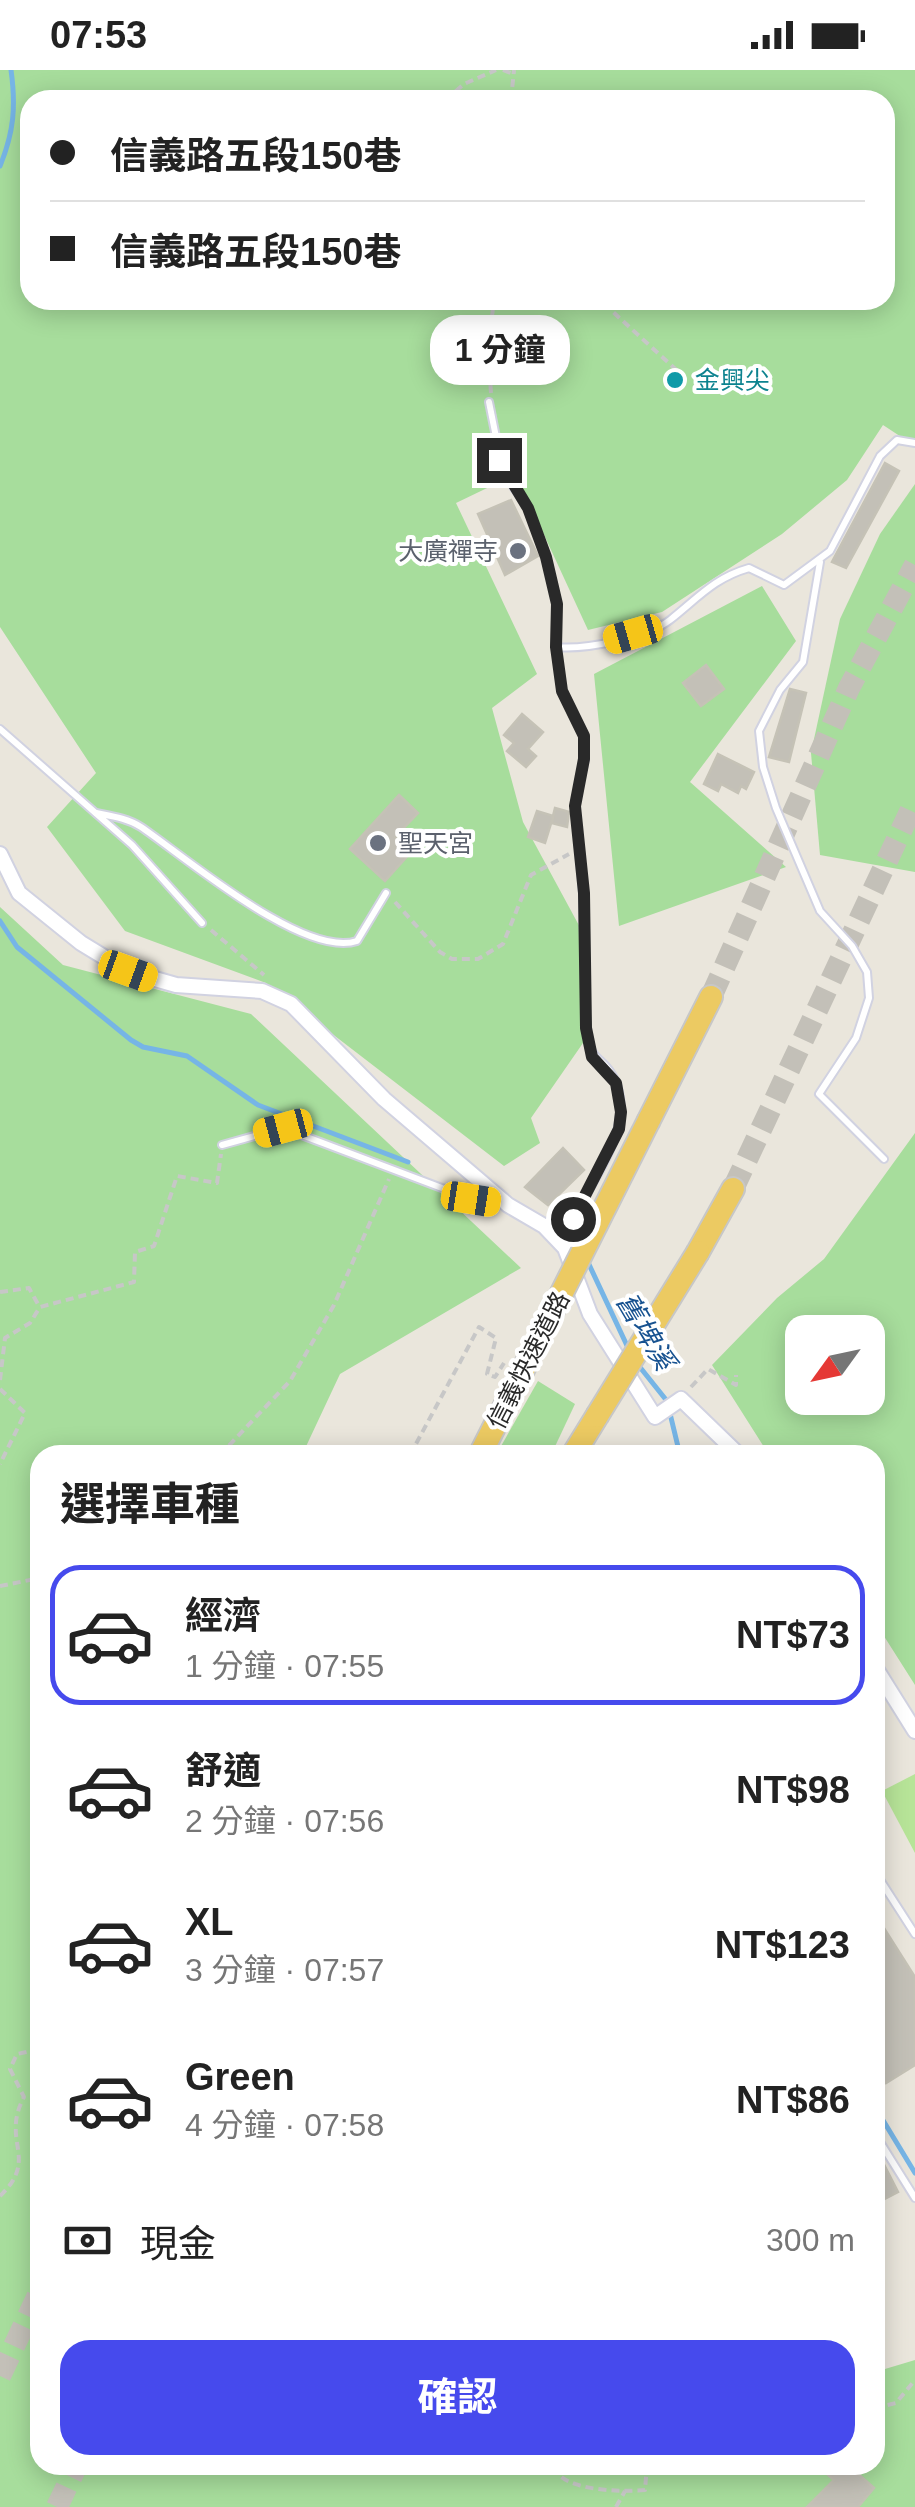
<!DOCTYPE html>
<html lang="zh-TW">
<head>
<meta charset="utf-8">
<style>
	:root { --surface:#fff; --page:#f6f6f6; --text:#222; --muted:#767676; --line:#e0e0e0; --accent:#464aed }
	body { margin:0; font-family:Helvetica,"Noto Sans TC",sans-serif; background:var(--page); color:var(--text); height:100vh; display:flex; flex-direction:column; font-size:38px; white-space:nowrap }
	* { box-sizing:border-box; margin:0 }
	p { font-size:32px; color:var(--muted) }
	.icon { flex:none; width:55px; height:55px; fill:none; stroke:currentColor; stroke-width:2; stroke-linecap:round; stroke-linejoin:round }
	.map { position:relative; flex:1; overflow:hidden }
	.drawer { position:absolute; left:30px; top:1375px; width:855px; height:1030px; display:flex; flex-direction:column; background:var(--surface); border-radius:30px; box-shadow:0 5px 25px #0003 }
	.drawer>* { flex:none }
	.guide { position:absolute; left:20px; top:20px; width:875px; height:220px; border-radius:30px; box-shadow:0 5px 25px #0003; display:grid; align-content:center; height:220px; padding:0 30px; background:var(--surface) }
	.needle { width:65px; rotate:237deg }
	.tools { position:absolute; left:785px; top:1245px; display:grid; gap:20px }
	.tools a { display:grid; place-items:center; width:100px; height:100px; border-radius:20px; background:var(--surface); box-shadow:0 5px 25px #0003; font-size:50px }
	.end { position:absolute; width:45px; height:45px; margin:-22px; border:12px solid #292929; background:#fff; box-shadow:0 0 0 5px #fff }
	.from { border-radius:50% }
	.bubble { position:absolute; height:70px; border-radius:30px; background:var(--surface); box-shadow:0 5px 25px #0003; font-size:32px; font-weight:700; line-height:70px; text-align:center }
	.car { position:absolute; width:30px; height:60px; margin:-30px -15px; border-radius:12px; box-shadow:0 0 8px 2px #0007; background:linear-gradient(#f5c518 24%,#345 0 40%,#f5c518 0 76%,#345 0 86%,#f5c518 0) }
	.guide b { display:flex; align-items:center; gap:35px; height:95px; font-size:38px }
	.guide b+b { border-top:2px solid var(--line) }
	.guide i { width:25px; height:25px; background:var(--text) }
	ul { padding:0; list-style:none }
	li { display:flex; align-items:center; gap:30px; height:140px; margin:0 20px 15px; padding:0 10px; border:5px solid transparent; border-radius:30px }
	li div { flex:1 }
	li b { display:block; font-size:38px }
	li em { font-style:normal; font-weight:700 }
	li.current { border-color:var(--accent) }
	li>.icon { width:90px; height:90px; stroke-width:1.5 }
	h2 { padding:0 30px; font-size:45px; line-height:120px }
	.pay { display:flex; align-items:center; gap:25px; height:110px; padding:0 30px; font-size:38px }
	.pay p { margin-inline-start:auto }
	.cta { display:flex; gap:20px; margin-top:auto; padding:20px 30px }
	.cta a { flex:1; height:115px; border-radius:30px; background:var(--accent); color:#fff; font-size:40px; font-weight:700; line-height:115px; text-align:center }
	.status { display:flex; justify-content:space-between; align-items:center; height:70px; padding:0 50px; background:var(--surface); direction:ltr }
	.status svg { height:28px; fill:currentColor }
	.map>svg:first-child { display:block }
	.green { fill:#a7dd9c; fill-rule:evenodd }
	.pitch { fill:#b7e498 }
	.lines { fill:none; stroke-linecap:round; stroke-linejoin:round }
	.stream { stroke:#76b5e6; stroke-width:5 }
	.building { fill:#c3c0b7; stroke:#c5c2b6; stroke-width:2.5 }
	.trunk-tunnel { stroke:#c3c0b8; stroke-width:22; stroke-dasharray:22 11; stroke-linecap:butt }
	.service-casing { stroke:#d1d2e1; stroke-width:10 }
	.minor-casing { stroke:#d1d2e1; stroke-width:18 }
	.trunk-casing { stroke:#c7c7c7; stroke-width:26 }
	.path { stroke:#c7c7c7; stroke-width:4; stroke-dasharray:8 5; stroke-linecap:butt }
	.service { stroke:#fff; stroke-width:6 }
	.minor { stroke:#fff; stroke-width:14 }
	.trunk { stroke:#ecca62; stroke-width:22 }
	.trunk-bridge-casing { stroke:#c7c7c7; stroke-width:26; stroke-linecap:butt }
	.trunk-bridge { stroke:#ecca62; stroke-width:22 }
	.route { stroke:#292929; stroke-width:12 }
	.culture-dot { fill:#0f9aa8; stroke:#fff; stroke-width:4 }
	.worship-dot { fill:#6b7280; stroke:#fff; stroke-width:4 }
	.labels { text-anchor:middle; stroke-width:8; stroke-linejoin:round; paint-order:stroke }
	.culture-label { font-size:25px; fill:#0d838f; stroke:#fff; text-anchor:start }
	.worship-label { font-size:25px; fill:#5b616d; stroke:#fff; text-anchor:end }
	.street-label { font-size:25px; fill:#292929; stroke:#fff }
	.water-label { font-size:28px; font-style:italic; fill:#175290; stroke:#fff }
</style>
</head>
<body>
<div class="status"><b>07:53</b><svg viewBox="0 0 49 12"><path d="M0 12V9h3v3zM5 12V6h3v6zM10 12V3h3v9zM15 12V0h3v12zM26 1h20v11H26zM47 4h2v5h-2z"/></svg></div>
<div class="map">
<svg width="915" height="2437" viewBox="0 0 915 2437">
	<rect width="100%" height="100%" fill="#eae6dc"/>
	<g class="green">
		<path d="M 0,0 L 915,0 L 915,376 L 883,355 L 847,410 L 782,464 L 662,542 L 588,560 L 516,404 L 456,433 L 537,604 L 492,638 L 523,752 L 582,861 L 592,960 L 531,1048 L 540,1073 L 504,1096 L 266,913 L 125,861 L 47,757 L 96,703 L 0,557 ZM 30,30 L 885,30 L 885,230 L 30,230 Z"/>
		<polygon points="915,414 915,802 820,785 811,683 840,549 880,464"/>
		<polygon points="762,516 796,571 690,712 786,797 619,856 594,604"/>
		<polygon points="0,837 63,895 251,944 521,1198 340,1304 302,1385 40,1385 40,2395 875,2395 875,2302 915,2290 915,2437 0,2437"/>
		<path d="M 915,1063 L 915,1615 L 875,1552 L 875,1385 L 769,1385 L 712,1295 L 777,1228 L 824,1189 ZM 868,1262 L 868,1328 L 802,1328 L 802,1262 Z"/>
		<polygon points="538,1311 575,1334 551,1385 496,1385"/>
	</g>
	<polygon class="pitch" points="915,1704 915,1783 882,1721"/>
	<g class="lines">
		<g class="stream">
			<path d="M 0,96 C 14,62 16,36 11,0"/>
			<polyline points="0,851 17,877 131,970 143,977 187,986 258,1035 408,1092"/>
			<polyline points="571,1159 580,1173"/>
			<polyline points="586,1188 630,1282"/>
			<polyline points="639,1296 667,1331 680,1385"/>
			<polyline points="875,2037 915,2103"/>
		</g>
	</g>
	<g class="building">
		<polygon points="885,393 899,401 846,498 832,492"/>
		<polygon points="511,430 538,486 505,505 478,444"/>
		<polygon points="706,595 724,619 701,636 683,613"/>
		<polygon points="790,619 806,623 789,692 769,687"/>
		<polygon points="522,644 543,662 528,679 536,686 526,697 507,681 514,673 504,665"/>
		<polygon points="718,684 754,702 746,719 741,716 738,723 721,714 718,721 704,714"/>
		<polygon points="399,725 418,743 395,767 411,782 385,811 350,779"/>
		<polygon points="555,738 569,742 567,757 552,753 553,747 545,773 528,767 537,741 553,746"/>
		<polygon points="563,1078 584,1100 548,1135 525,1117"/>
		<polygon points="875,1844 915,1907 915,1995 886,2013 875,1996"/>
		<polygon points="875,2077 898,2122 875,2134"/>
		<polygon points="834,2395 848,2395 874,2418 858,2437 807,2437 834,2410 827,2404"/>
	</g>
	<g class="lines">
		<g class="trunk-tunnel">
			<polyline points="711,927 849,618 915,495"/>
			<polyline points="733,1119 915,731"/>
			<polyline points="0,2306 40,2221"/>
			<polyline points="57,2437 77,2395"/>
		</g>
		<defs>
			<g id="service">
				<path d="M 489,332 L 503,402 L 528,438 L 546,487 L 557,534 L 556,577 L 562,621 L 584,666 L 585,689 L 575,736 L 583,823 L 586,958 C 590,995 603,984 615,1010 C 636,1056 593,1109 573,1149 L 545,1156"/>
				<polyline points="820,492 803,592 780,620 759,661 763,697 776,738 820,841 852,876 867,902 869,928 856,968 819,1024 884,1089"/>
				<path d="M 556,577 C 584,580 647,568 670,550 C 698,528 714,508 749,498 L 784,515 L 830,481 L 880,386 L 897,370 L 915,373"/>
				<polyline points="0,659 132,775 202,853"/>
				<path d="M 96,743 C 111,746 127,748 141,757 C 184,786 304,889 357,871 L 386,823"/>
				<polyline points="222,1075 283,1058 471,1129 502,1134"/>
				<polyline points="875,1802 915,1864"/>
				<polyline points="875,2064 915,2128"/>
			</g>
			<g id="minor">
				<polyline points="0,784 19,823 81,873 127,901 176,915 262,921 291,934 384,1029 508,1135 544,1156 565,1178 590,1244 655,1347 681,1329 739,1385"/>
				<polyline points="875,1597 915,1661"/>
			</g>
			<g id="trunk">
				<polyline points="649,1050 711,927"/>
				<polyline points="698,1182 733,1119"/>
				<polyline points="480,1385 522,1302"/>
				<polyline points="573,1385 597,1346"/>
			</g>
		</defs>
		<use href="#service" class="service-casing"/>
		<use href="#minor" class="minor-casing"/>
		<use href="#trunk" class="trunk-casing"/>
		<g class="path">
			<polyline points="503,0 513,4"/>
			<polyline points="516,23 528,30"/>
			<polyline points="446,30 464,14 496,0"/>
			<polyline points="511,30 514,0"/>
			<polyline points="615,230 613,242 683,306"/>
			<polyline points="491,323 488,279 494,230"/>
			<polyline points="395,832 440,882 452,889 478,889 503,874 531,805 569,784"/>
			<polyline points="211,860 264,905"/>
			<polyline points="0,1222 29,1218 39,1236"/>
			<polyline points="0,1310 5,1268 30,1253 40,1237 134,1212 135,1182 154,1176 177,1106 217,1113 221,1084"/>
			<polyline points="691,1317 708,1299 736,1315 736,1305"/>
			<polyline points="0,1319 25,1343 0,1394"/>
			<polyline points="220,1385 290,1311 334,1235 389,1109"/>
			<polyline points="410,1385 479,1257 496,1268 487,1304 495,1307 504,1293"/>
			<polyline points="0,1516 40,1508"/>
			<path d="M 0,2126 C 40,2088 0,2072 24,2027 L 10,1999 L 17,1984 L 40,1979"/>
			<polyline points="875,2338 896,2333 915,2310"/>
			<path d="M 560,2395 L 560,2406 C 578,2421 622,2422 645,2420 L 647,2395"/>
			<polyline points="732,2399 738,2395"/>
			<polyline points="616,2437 625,2421"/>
		</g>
		<use href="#service" class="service"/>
		<use href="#minor" class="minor"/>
		<use href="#trunk" class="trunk"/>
		<defs>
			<g id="trunk-bridge">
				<polyline points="522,1302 649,1050"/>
				<polyline points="597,1346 698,1182"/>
			</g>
		</defs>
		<use href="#trunk-bridge" class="trunk-bridge-casing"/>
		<use href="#trunk-bridge" class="trunk-bridge"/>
	</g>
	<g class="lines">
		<polyline class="route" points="499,390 528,438 546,487 557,534 556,577 562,621 584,666 584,689 575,736 584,823 586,958 592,987 616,1013 621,1042 619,1059 573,1149"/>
	</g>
	<circle class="culture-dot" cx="675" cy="310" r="10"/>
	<g class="worship-dot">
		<circle cx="518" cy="481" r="10"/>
		<circle cx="378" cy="773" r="10"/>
	</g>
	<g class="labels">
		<g class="culture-label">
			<text x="695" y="319">金興尖</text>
		</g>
		<g class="worship-label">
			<text x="498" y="490">大廣禪寺</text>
			<text x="398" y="782" text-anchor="start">聖天宮</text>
		</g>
		<g class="street-label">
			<text transform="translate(528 1290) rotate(-63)" y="9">信義快速道路</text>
		</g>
		<g class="water-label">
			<text transform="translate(646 1261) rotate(59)" y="10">舊埤溪</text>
		</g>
	</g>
</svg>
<div class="tools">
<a><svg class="needle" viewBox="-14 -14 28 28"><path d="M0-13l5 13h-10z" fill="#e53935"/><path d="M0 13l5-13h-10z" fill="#767676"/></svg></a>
</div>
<i class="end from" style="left:573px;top:1149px"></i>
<i class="end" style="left:499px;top:390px"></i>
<div class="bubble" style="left:430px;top:245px;width:140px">1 分鐘</div>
<i class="car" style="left:633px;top:564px;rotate:254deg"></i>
<i class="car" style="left:128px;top:901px;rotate:110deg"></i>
<i class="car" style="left:283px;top:1058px;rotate:255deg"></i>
<i class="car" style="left:471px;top:1129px;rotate:99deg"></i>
<div class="guide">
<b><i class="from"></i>信義路五段150巷</b>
<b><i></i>信義路五段150巷</b>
</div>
<section class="drawer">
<h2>選擇車種</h2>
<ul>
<li class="current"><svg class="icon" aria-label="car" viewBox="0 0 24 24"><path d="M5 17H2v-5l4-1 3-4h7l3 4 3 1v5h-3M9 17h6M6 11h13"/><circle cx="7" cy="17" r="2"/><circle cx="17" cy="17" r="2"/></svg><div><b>經濟</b><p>1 分鐘 · 07:55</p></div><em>NT$73</em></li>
<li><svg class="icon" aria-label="car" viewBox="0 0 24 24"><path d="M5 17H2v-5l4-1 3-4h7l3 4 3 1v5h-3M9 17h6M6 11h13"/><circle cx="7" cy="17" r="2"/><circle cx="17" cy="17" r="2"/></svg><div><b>舒適</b><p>2 分鐘 · 07:56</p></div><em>NT$98</em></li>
<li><svg class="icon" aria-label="car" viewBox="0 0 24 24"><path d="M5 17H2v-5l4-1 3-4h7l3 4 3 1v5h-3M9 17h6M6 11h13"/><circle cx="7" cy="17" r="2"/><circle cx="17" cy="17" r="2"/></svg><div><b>XL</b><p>3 分鐘 · 07:57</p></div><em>NT$123</em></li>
<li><svg class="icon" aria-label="car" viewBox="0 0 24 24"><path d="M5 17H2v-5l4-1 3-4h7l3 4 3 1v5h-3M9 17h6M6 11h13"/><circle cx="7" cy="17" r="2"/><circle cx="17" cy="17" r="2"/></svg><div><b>Green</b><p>4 分鐘 · 07:58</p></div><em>NT$86</em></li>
</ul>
<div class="pay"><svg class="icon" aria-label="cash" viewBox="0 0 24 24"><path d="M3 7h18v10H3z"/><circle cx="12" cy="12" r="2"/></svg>現金<p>300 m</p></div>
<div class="cta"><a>確認</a></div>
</section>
</div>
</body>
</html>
